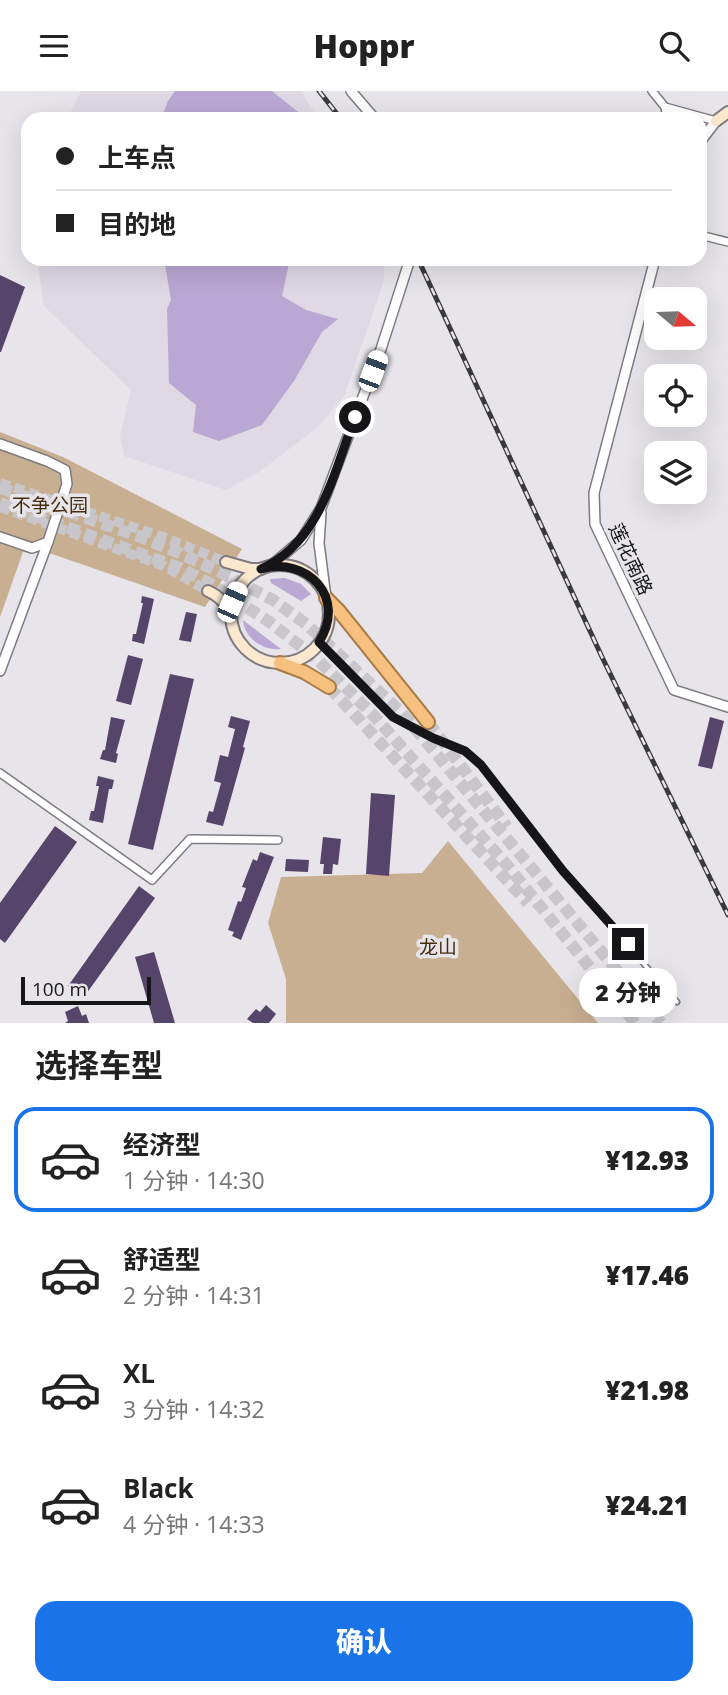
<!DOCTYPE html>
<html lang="zh">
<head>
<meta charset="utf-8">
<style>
	:root { --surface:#fff; --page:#f6f6f6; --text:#222; --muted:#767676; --line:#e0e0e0; --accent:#1a73e8 }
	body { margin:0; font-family:"Open Sans","Noto Sans SC",sans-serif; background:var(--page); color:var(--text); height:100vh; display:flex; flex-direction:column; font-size:26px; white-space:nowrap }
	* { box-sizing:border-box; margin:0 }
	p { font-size:23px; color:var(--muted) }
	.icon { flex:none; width:38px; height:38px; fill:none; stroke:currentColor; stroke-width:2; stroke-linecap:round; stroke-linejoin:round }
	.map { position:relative; height:932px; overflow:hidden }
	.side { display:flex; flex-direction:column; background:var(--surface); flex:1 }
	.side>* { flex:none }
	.guide { position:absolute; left:21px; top:21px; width:686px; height:154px; border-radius:21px; box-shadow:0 7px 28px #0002; display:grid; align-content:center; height:154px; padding:0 35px; background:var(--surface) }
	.needle { width:46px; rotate:109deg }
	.tools { position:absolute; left:644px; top:196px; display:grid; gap:14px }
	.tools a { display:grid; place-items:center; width:63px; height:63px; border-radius:14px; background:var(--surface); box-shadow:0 7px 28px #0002; font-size:35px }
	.scale { position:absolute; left:21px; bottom:18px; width:130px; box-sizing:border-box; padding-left:7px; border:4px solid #161517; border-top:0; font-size:19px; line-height:24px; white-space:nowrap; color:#161517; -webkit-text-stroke:5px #e7e5ea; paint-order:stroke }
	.end { position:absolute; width:32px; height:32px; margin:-16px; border:9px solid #161517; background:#fff; box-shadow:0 0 0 4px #fff }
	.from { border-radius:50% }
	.bubble { position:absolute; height:49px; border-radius:21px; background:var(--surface); box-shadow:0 7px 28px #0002; font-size:23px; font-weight:800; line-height:49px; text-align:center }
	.car { position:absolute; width:21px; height:42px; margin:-21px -10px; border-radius:9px; box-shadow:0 0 5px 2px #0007; background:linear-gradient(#fff 24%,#345 0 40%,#fff 0 76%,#345 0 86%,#fff 0) }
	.guide b { display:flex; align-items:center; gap:24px; height:66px; font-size:26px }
	.guide b+b { border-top:2px solid var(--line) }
	.guide i { width:18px; height:18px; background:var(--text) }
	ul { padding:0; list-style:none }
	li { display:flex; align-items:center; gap:21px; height:105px; margin:0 14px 10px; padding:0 21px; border:4px solid transparent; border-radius:21px }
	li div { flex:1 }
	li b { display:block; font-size:26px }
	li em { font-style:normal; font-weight:800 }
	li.current { border-color:var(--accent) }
	li>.icon { width:63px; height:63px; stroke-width:1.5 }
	h2 { padding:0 35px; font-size:32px; line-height:84px }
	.cta { display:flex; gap:14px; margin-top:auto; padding:14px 35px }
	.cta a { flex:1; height:80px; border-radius:21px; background:var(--accent); color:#fff; font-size:28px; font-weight:800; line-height:80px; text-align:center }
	header { display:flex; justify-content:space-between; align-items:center; height:91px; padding:0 35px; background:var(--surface); font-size:32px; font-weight:800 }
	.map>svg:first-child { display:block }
	.built { fill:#ded9e5 }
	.green { fill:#c9af92 }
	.water { fill:#bba7d3 }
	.building { fill:#56446a }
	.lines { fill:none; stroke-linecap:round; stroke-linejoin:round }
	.secondary-tunnel { stroke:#c8c6ca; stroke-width:10; stroke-dasharray:10 5; stroke-linecap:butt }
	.trunk-tunnel { stroke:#c8c6ca; stroke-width:12; stroke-dasharray:12 6; stroke-linecap:butt }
	.service-casing { stroke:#7d7b80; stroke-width:7 }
	.minor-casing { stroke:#7d7b80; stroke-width:10 }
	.tertiary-casing { stroke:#7d7b80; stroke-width:12 }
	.secondary-casing { stroke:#7d7b80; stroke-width:14 }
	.trunk-casing { stroke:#a67a46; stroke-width:16 }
	.service { stroke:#fff; stroke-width:3.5 }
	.minor { stroke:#fff; stroke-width:7 }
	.tertiary { stroke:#fff; stroke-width:9 }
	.secondary { stroke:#fbe8cf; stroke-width:10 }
	.trunk { stroke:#f6c07f; stroke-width:12 }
	.rail-casing { stroke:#3a393c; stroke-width:5 }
	.rail { stroke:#e7e5ea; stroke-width:2.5; stroke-dasharray:8; stroke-linecap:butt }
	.route { stroke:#161517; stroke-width:9 }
	.labels { text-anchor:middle; stroke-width:7; stroke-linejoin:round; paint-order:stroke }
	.park-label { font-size:19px; fill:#452d0e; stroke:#e7e5ea }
	.street-label { font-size:19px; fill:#161517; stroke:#e7e5ea }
</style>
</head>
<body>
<header><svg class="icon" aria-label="menu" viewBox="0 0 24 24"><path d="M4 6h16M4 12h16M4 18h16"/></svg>Hoppr<svg class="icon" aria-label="search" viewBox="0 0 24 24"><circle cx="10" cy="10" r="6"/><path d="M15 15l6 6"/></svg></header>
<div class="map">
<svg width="728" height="932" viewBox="0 0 728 932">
	<rect width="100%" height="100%" fill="#e7e5ea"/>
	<g class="built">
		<polygon points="81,0 301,0 318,28 67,28"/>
		<polygon points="37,168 384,168 384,190 344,305 318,336 259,381 226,399 124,365 120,345 131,299 44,215"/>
	</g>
	<g class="green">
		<polygon points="0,341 63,366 242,458 205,516 52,463 23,461 0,526"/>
		<polygon points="448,750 598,932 286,932 286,888 268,832 281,786 422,782"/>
	</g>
	<g class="water">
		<polygon points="175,0 272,0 307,28 161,28 168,10"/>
		<polygon points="164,168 290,168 282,205 306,219 338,228 322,241 294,290 262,334 219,350 193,341 196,314 169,292 167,218 171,209"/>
		<polygon points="285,487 301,493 311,503 301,510 271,492 270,488"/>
		<path d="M 243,529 L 281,558 C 263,560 244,547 243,529 Z"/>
	</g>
	<g class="building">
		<polygon points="0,184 25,196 1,261 0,261"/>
		<polygon points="142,505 154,508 144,553 132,550 133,543 136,543 143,512 141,512"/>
		<polygon points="186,521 197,523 191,551 179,549"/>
		<polygon points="128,564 143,568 131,614 116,610"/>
		<polygon points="170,583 194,588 153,759 128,753"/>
		<polygon points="231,625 250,630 243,656 245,657 223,735 206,731 209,720 213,721 221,692 214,690 220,664 228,666 235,638 228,636"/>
		<polygon points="111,626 125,629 116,662 118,663 116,672 100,668 103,659 105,659"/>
		<polygon points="710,626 724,630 712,678 698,675"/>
		<polygon points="98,685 114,689 112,698 109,698 103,732 89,729 91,720 94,720 99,695 96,695"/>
		<polygon points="371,702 395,704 389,785 366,783"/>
		<polygon points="55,735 77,751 5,852 0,848 0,812"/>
		<polygon points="323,746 341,748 338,774 333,773 332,783 323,783 324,773 320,773"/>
		<polygon points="260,761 274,766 241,849 232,845 234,841 228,839 238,810 241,811 246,797 242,796 253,768 257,770"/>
		<polygon points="286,768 309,769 308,781 285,780"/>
		<polygon points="139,795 155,807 84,906 68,895"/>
		<polygon points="154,861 175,932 154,932 135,866"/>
		<polygon points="266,914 276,923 269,932 253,932 247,928 256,918 260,921"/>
		<polygon points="78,915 82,925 86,923 89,932 65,932 68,930 65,921"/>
	</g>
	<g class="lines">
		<g class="secondary-tunnel">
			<polyline points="0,392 163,446 226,471"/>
			<polyline points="0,416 164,475 208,500"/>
		</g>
		<g class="trunk-tunnel">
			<polyline points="0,397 138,445 177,461 222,482 273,509 306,533 402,622 661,932"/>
			<polyline points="0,412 180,477 211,493 268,530 317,568 374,625 506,773 635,932"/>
			<polyline points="329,596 528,812"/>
			<polyline points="428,631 507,736"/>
		</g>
		<defs>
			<polyline id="service" points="319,551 393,626 433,647 465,660 481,674 563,780 677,911"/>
			<g id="minor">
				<polyline points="652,0 665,16 667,28"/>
				<polyline points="665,16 716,30"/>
				<polyline points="700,144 728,151"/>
				<polyline points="0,682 152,789 190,748 278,749"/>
			</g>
			<g id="tertiary">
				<polyline points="351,0 375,28"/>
				<polyline points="700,51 716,30"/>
				<polyline points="655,168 594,402 595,433 674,599 728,616"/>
				<polyline points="0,353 47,370 65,379 67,393 48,451 32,457 0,446"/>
				<polyline points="321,422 319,452 326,507"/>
				<polyline points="261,478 274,472 301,449 321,417 381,258 410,168"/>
				<polyline points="0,580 48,451"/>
			</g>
			<g id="secondary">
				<polyline points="716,30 728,21"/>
				<polyline points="226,471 251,478 261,478"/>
				<circle cx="280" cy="523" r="49"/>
				<path d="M 208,500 C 219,505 228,514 230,526"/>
			</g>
			<g id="trunk">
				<polyline points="326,507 339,520 428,631"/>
				<polyline points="280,572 304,581 329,596"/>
			</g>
		</defs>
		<use href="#service" class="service-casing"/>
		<use href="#minor" class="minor-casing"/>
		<use href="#tertiary" class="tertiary-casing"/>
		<use href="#secondary" class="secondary-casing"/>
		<use href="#trunk" class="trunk-casing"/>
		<use href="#service" class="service"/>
		<use href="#minor" class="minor"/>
		<use href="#tertiary" class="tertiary"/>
		<use href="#secondary" class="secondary"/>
		<use href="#trunk" class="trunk"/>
		<defs>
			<g id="rail">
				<polyline points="319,0 341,28"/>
				<polyline points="418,168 602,566 728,824"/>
			</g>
		</defs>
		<use href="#rail" class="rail-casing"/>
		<use href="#rail" class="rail"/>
	</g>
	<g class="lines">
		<path class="route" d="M 355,326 C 334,381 320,452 261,478 C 308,465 347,507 319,551 L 393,626 L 433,647 L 465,660 L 481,674 L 563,780 L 628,853"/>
	</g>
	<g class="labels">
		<g class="park-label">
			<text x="50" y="421">不争公园</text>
			<text x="438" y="863">龙山</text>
		</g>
		<g class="street-label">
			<text transform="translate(631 468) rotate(65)" y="7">莲花南路</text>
		</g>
	</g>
</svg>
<div class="tools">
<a><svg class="needle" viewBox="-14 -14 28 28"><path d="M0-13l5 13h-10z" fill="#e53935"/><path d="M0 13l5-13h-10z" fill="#767676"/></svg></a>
<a><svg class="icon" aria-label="locate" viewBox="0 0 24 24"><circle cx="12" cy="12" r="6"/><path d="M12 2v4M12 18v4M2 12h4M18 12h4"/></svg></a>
<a><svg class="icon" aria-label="layers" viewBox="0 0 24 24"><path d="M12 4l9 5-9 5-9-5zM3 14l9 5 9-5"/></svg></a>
</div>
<div class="scale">100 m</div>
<i class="end from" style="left:355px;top:326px"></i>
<i class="end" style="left:628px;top:853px"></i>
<div class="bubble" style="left:579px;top:877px;width:98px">2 分钟</div>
<i class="car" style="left:373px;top:280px;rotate:21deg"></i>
<i class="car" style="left:232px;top:511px;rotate:24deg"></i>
<div class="guide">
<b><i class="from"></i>上车点</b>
<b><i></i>目的地</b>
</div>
</div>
<section class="side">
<h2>选择车型</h2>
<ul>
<li class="current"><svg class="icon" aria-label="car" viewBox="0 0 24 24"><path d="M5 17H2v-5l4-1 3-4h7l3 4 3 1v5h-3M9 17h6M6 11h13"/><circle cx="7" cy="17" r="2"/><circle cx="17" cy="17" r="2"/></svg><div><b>经济型</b><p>1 分钟 · 14:30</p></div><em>¥12.93</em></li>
<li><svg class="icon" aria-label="car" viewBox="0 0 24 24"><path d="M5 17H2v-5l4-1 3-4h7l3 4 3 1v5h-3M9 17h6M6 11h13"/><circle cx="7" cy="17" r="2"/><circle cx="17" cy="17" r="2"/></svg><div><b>舒适型</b><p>2 分钟 · 14:31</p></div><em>¥17.46</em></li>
<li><svg class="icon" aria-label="car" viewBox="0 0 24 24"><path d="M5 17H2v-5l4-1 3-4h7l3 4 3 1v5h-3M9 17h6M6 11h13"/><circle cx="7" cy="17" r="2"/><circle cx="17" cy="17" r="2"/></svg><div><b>XL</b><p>3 分钟 · 14:32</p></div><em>¥21.98</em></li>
<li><svg class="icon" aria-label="car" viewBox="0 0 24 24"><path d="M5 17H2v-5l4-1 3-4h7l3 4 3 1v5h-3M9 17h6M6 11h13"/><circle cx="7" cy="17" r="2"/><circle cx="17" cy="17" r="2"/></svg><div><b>Black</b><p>4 分钟 · 14:33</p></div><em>¥24.21</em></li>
</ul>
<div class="cta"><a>确认</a></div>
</section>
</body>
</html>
